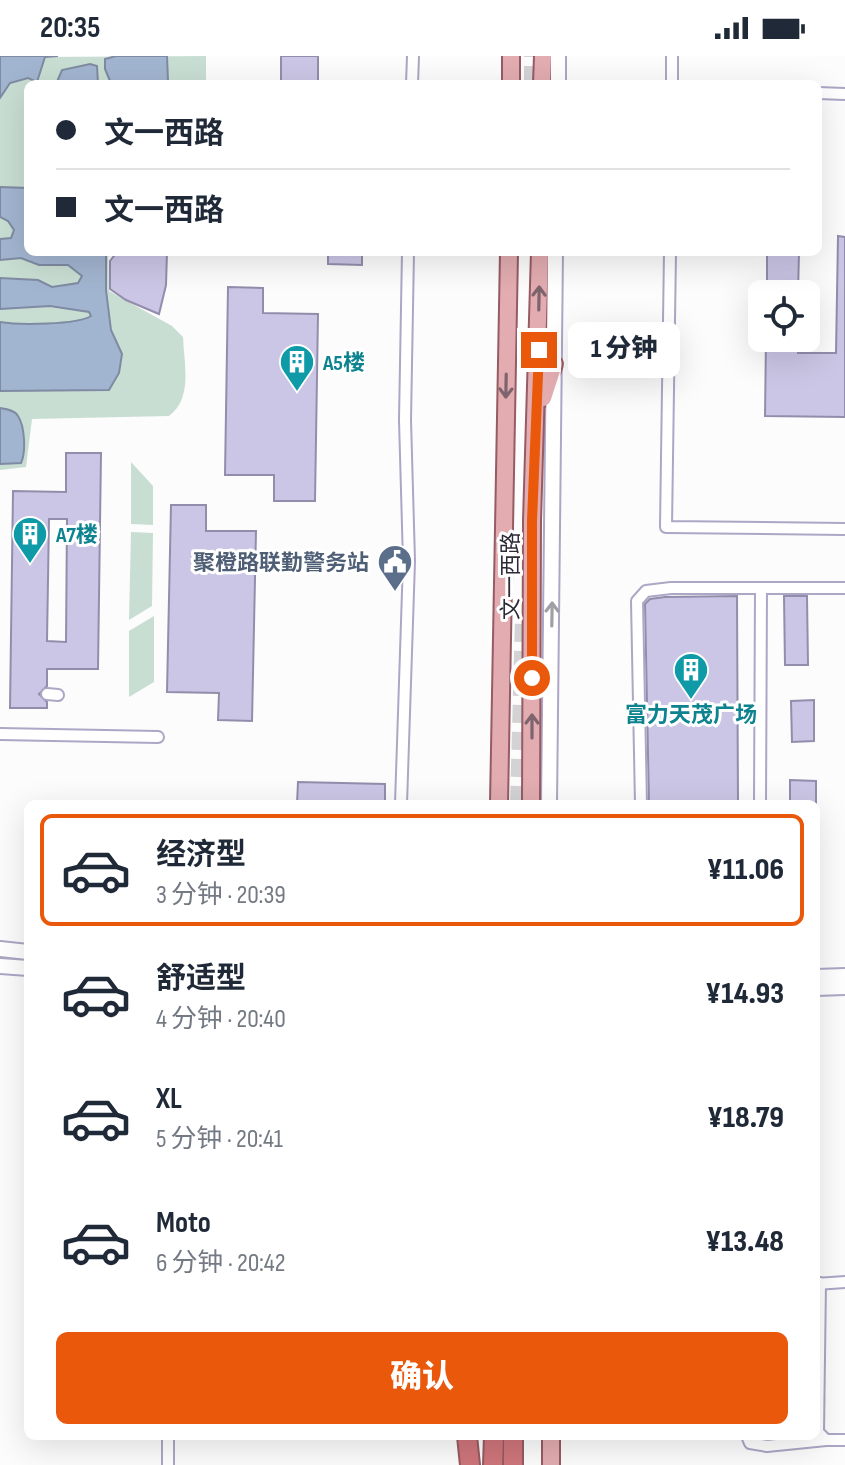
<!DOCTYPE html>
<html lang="zh">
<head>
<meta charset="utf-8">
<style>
	:root { --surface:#fff; --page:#f6f6f7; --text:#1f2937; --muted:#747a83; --line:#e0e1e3; --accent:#ea580c }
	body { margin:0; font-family:"Sofia Sans Condensed","Noto Sans SC",sans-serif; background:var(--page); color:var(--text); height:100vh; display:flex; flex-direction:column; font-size:30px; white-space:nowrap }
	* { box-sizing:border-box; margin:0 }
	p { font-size:26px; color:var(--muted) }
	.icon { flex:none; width:44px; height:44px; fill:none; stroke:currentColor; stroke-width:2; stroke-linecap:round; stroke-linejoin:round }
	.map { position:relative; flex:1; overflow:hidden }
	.side { position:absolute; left:24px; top:744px; width:796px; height:640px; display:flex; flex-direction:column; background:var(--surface); border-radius:12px; box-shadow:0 8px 32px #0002 }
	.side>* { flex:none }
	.hud { position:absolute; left:24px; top:24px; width:798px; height:176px; border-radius:12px; box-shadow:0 8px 32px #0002; display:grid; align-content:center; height:176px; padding:0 32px; background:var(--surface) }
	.tools { position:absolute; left:748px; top:224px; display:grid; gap:16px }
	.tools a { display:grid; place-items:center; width:72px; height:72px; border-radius:12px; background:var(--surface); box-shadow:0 8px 32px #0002; font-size:40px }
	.end { position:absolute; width:36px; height:36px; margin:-18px; border:10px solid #ea580c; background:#fff; box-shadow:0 0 0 4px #fff }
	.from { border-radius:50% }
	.bubble { position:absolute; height:56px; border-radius:12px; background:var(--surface); box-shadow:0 8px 32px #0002; font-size:26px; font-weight:800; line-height:56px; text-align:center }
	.hud b { display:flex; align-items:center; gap:28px; height:76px; font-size:30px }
	.hud b+b { border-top:2px solid var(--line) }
	.hud i { width:20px; height:20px; background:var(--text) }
	ul { padding:14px 0 0; list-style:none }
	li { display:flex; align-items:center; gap:24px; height:112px; margin:0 16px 12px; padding:0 16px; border:4px solid transparent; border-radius:12px }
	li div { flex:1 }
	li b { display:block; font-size:30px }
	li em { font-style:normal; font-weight:800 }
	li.selected { border-color:var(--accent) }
	li>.icon { width:72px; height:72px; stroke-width:1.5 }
	.cta { display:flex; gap:16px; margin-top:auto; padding:16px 32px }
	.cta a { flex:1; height:92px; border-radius:12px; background:var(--accent); color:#fff; font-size:32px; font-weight:800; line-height:92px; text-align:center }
	.status { display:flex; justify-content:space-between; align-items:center; height:56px; padding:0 40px; background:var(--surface); direction:ltr }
	.status svg { height:22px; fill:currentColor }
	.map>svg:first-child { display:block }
	.green { fill:#c9ded3 }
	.water { fill:#a2b5d0; stroke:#7f8ba2; stroke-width:2 }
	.building { fill:#cbc6e5; stroke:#938dac; stroke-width:2; fill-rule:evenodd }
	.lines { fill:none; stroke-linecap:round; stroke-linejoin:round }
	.highway-tunnel { stroke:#d3d2d4; stroke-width:18; stroke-dasharray:18 9; stroke-linecap:butt }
	.street-casing { stroke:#ada6c5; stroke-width:14 }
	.secondary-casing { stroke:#ada6c5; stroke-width:18 }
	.primary-casing { stroke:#965b63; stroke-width:20 }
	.highway-casing { stroke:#965b63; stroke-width:22 }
	.street { stroke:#fff; stroke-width:10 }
	.secondary { stroke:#fff; stroke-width:14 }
	.primary { stroke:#e2acb0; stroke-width:16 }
	.highway { stroke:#ce757b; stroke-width:18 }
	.oneway { stroke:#7e646d }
	.oneway2 { stroke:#a09fa5 }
	.route { stroke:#ea580c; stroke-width:10 }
	.labels { text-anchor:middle; stroke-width:6; stroke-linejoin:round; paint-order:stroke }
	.culture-label { font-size:22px; font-weight:bold; fill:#0d838f; stroke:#fff; text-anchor:start }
	.service-label { font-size:22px; font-weight:bold; fill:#4e5e75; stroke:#fff; text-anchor:end }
	.street-label { font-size:22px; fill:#2d2a36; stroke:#fff }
</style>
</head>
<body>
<div class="status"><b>20:35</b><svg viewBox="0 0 49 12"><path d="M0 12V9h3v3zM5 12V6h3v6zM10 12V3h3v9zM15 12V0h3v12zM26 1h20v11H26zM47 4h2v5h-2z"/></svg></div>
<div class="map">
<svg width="845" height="1409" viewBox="0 0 845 1409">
	<rect width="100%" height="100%" fill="#fcfcfc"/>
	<g class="green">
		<path d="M 206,0 L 206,28 L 28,28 L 28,196 L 108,196 L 109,235 L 172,270 L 183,281 C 184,308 193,342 169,360 L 32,363 L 26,411 L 0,414 L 0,42 L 10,27 L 28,22 L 33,25 L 45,1 Z"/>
		<polygon points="131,406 153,430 153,469 131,468"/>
		<polygon points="131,476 153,477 152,550 129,564"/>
		<polygon points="154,560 154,626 129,641 129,575"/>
	</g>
	<g class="water">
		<polygon points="0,0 58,0 45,1 37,26 28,22 10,27 0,42"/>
		<polygon points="116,0 167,0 168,25 163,28 110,25 105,13 105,3"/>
		<polygon points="90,8 97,10 98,28 56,28 62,14"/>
		<path d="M 0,131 L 28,132 L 28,196 L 106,196 L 106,234 L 111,274 L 122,298 L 119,317 L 109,334 L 0,335 L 0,266 C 18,269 77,269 91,260 L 89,256 L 50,250 L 0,253 L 0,222 L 38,224 L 52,231 L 78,227 L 82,220 L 68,209 L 39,209 L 21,202 L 0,204 L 0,183 L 11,182 L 14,174 L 8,165 L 0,161 Z"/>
		<path d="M 0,352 C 6,353 15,354 18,360 C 25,371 26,396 21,407 L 0,408 Z"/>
	</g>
	<g class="building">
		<rect x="281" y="0" width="37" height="28"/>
		<polygon points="838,180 845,181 845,361 765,360 766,282 798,282 798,297 836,297"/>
		<polygon points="117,196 167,196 166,229 159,258 126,244 110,233 110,205"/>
		<polygon points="328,196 362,196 362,209 328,208"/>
		<polygon points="767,196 799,196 798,238 767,238"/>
		<polygon points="228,231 263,232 263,257 318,258 315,445 274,445 274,419 225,419"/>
		<path d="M 66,397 L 101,397 L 98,613 L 47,613 L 47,630 L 39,638 L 47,646 L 47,652 L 10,652 L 13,435 L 66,436 ZM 49,463 L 67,463 L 66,586 L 47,585 Z"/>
		<polygon points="171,449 206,449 206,475 256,475 252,665 218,664 219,637 167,636"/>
		<polygon points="737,540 738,748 649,748 645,548 650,543 665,541"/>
		<polygon points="784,540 807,540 808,609 785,609"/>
		<polygon points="814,644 814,685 792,686 791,645"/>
		<polygon points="790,724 816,725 816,748 790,748"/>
		<polygon points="298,726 385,728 385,748 297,748"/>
	</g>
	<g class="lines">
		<g class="highway-tunnel">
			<polyline points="533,28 533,0"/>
			<polyline points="519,748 524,563"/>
		</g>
		<defs>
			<g id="street">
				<polyline points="412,28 413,0"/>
				<polyline points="672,28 672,0"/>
				<polyline points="818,37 845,38"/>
				<polyline points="670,196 666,471 845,473"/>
				<polyline points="47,638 58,639"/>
				<polyline points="0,678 158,681"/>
				<polyline points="401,748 409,505 405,364 408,196"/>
				<polyline points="641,748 637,545 646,535 671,532 845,532"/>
				<polyline points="760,748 761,532"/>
				<polyline points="820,1227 818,1376 826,1384 845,1384"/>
				<polyline points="816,1228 845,1226"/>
				<polyline points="168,1380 168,1409"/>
				<polyline points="747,1380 750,1387 767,1390 826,1384"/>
			</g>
			<g id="secondary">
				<polyline points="558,28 558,0"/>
				<polyline points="549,748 555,196"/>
				<polyline points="0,893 28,896"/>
				<polyline points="0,910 28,912"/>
				<polyline points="816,921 845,920"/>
				<polyline points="816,932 845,931"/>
			</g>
			<g id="primary">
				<polyline points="511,28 511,0"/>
				<polyline points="542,28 543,0"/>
				<polyline points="543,342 554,308"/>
				<polyline points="499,748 509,196"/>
				<polyline points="531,748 532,465 540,196"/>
				<polyline points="551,1409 551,1380"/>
			</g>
			<g id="highway">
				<polyline points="467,1380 470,1409"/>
				<polyline points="493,1409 494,1380"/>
				<polyline points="513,1409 513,1380"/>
			</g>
		</defs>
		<use href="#street" class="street-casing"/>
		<use href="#secondary" class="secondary-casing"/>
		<use href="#primary" class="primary-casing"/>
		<use href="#highway" class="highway-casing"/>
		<use href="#street" class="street"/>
		<use href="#secondary" class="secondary"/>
		<use href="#primary" class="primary"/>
		<use href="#highway" class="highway"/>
	</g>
	<defs><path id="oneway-shaft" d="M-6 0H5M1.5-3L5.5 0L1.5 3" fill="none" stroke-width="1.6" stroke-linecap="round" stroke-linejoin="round" transform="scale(2)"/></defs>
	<g class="oneway">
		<use href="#oneway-shaft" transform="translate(539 242) rotate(-89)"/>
		<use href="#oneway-shaft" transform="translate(506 330) rotate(91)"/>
		<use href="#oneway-shaft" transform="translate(532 670) rotate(-90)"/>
	</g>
	<use class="oneway2" href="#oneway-shaft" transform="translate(552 558) rotate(-89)"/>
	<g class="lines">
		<polyline class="route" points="532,622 532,465 539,294"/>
	</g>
	<defs>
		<symbol id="building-pin" viewBox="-11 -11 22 30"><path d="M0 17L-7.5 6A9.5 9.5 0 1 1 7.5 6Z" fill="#0f9aa8" stroke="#fff"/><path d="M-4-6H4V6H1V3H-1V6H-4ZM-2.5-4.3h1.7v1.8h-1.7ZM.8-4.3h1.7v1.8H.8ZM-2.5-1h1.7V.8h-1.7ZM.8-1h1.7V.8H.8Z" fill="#fff"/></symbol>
		<symbol id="civic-pin" viewBox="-11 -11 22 30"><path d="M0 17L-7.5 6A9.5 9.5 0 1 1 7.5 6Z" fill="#5c6f8a" stroke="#fff"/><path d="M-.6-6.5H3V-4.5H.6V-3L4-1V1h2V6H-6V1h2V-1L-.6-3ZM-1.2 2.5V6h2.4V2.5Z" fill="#fff"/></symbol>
	</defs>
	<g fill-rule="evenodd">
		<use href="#building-pin" x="277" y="286" width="40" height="54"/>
		<use href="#building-pin" x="10" y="458" width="40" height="54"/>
		<use href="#civic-pin" x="375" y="486" width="40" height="54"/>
		<use href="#building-pin" x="671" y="594" width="40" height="54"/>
	</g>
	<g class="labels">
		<g class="culture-label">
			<text x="323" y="314">A5楼</text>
			<text x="56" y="486">A7楼</text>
			<text x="691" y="666" text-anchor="middle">富力天茂广场</text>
		</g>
		<g class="service-label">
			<text x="369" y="514">聚橙路联勤警务站</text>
		</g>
		<g class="street-label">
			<text transform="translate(510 520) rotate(-90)" y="8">文一西路</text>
		</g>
	</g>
</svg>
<div class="tools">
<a><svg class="icon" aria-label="locate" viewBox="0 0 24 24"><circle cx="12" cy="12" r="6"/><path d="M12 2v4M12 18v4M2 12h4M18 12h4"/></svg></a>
</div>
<i class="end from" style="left:532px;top:622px"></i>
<i class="end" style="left:539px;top:294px"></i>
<div class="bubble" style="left:568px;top:266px;width:112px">1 分钟</div>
<div class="hud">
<b><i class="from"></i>文一西路</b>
<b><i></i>文一西路</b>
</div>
<section class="side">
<ul>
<li class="selected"><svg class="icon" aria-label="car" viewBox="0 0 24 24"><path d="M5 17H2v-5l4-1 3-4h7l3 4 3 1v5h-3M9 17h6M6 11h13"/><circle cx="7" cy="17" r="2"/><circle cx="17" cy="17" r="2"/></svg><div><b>经济型</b><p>3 分钟 · 20:39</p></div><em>¥11.06</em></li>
<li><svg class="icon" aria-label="car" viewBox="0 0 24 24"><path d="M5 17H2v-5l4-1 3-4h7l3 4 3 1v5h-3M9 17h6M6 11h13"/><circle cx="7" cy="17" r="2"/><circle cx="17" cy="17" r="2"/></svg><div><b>舒适型</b><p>4 分钟 · 20:40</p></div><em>¥14.93</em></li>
<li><svg class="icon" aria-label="car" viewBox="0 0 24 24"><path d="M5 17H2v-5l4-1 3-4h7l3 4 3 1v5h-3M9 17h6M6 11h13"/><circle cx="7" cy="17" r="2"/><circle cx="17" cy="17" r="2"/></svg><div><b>XL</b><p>5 分钟 · 20:41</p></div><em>¥18.79</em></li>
<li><svg class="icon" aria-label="car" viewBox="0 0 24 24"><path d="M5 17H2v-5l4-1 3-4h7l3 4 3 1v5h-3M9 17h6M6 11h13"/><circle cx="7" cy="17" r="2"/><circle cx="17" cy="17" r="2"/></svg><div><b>Moto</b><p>6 分钟 · 20:42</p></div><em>¥13.48</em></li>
</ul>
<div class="cta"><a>确认</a></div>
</section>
</div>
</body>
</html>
